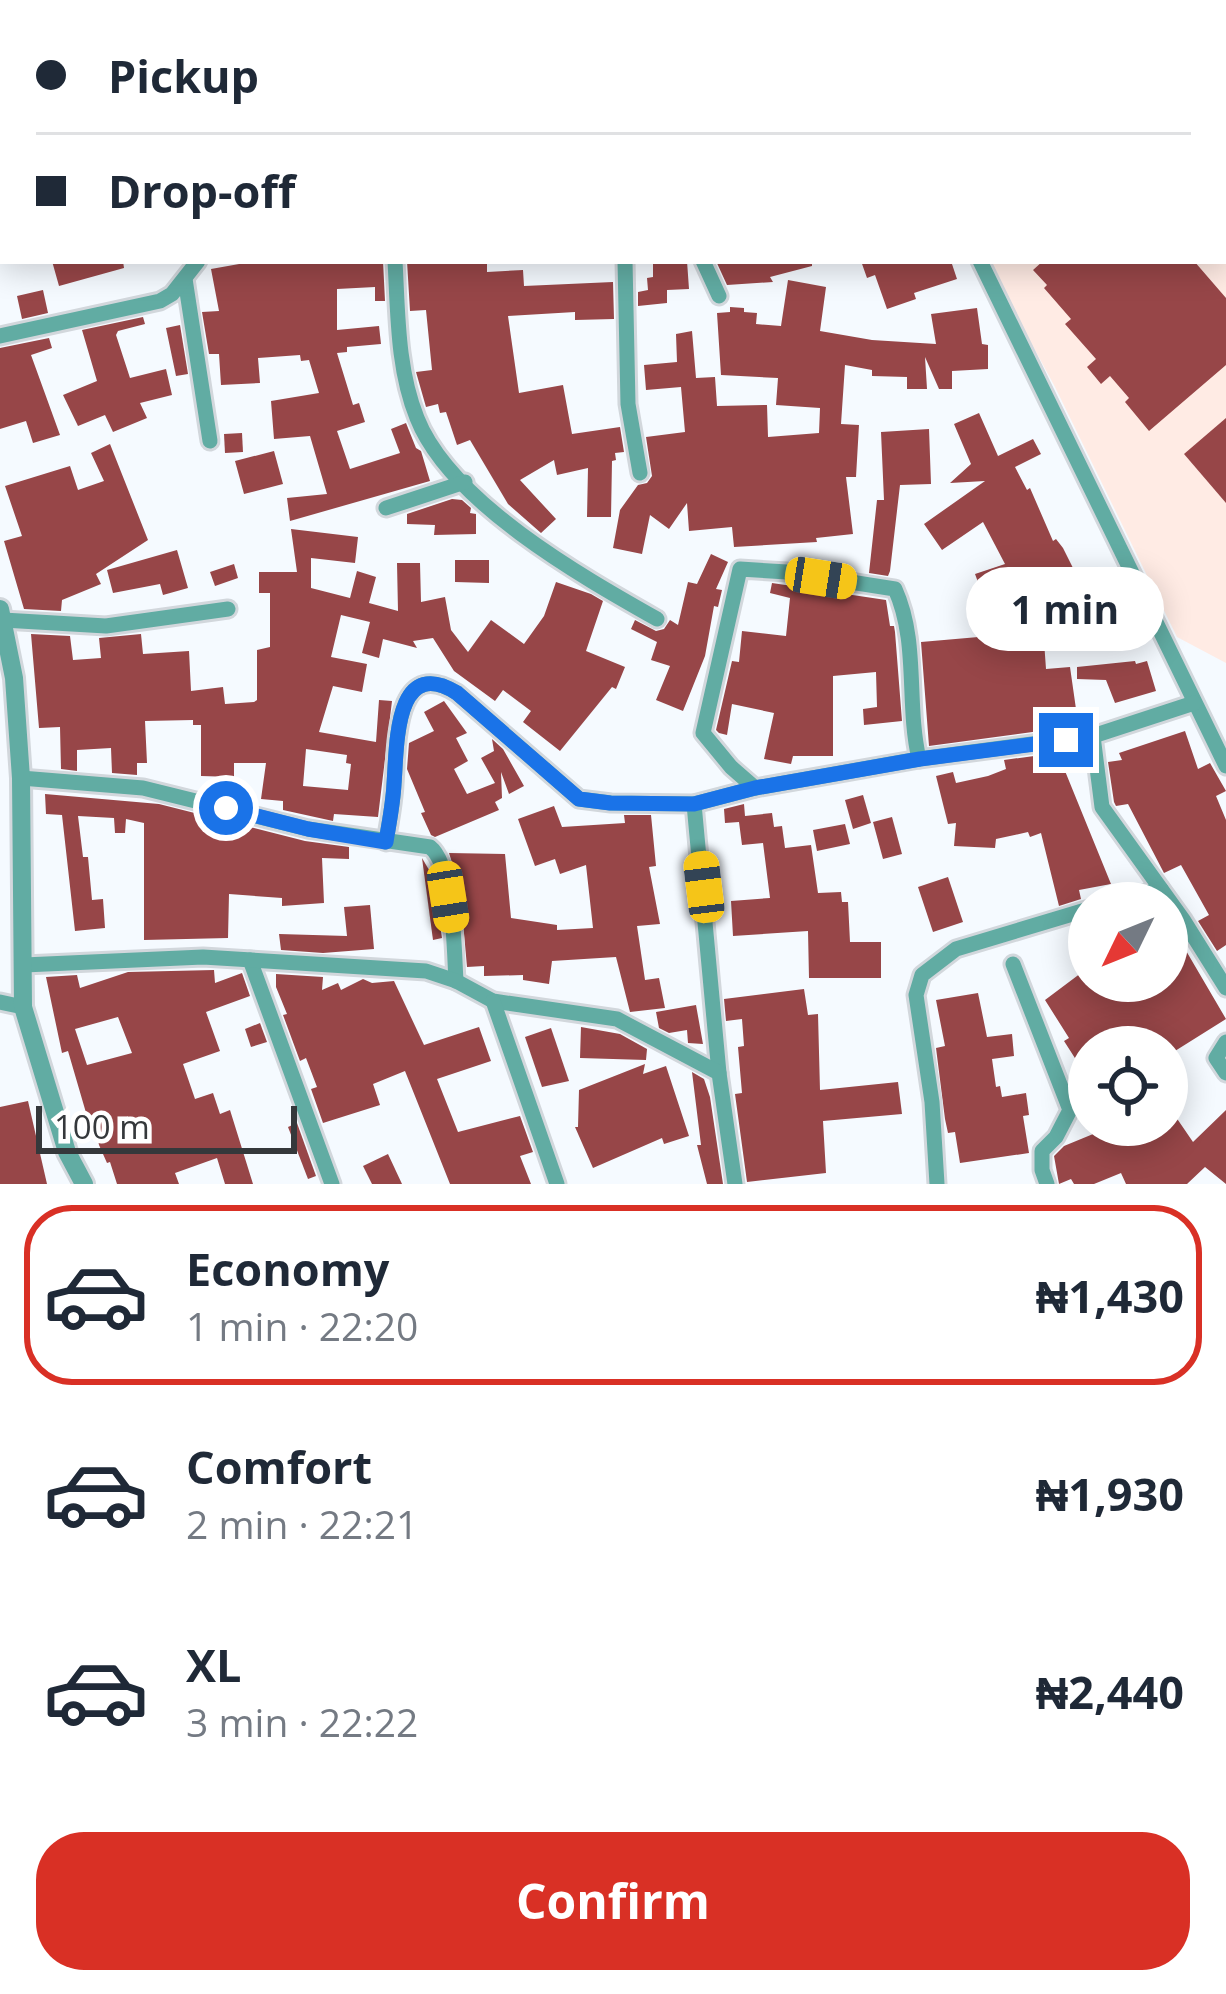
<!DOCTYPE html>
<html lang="en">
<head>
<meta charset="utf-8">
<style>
	:root { --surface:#fff; --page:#f2f2f3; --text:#1f2937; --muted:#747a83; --line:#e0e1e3; --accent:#d93025 }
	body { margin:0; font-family:"Open Sans",sans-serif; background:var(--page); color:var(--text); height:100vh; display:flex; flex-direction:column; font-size:45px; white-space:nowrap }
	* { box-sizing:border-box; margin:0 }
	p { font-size:39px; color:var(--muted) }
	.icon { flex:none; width:66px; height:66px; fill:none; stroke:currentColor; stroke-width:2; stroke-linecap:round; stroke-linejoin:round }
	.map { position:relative; height:1184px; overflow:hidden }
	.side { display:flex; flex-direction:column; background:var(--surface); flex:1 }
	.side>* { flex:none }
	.hud { position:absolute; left:0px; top:0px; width:1227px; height:264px; box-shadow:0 6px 30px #0003; display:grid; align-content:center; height:264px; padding:0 36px; background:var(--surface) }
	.needle { width:78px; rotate:227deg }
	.controls { position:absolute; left:1068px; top:882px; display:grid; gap:24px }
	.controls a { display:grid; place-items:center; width:120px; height:120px; border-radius:50%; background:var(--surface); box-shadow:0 6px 30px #0003; font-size:60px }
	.scale { position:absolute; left:36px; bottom:30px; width:261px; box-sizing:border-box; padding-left:12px; border:6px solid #35383b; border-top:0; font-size:33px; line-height:42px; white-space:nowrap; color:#35383b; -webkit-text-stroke:9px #fff; paint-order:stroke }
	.end { position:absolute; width:54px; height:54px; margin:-27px; border:15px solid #1a73e8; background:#fff; box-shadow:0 0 0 6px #fff }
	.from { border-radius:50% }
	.bubble { position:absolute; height:84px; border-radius:42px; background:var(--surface); box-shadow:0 6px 30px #0003; font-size:39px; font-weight:700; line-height:84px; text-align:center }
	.car { position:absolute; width:36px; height:72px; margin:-36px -18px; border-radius:15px; box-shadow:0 0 9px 3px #0007; background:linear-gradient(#f5c518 24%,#345 0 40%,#f5c518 0 76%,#345 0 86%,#f5c518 0) }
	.hud b { display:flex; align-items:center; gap:42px; height:114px; font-size:45px }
	.hud b+b { border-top:3px solid var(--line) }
	.hud i { width:30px; height:30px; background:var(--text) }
	ul { padding:21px 0 0; list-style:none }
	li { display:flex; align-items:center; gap:36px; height:180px; margin:0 24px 18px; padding:0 12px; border:6px solid transparent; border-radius:48px }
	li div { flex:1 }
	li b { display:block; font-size:45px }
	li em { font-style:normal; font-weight:700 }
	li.active { border-color:var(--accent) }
	li>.icon { width:108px; height:108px; stroke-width:1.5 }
	.cta { display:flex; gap:24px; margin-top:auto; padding:24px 36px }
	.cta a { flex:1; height:138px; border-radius:48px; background:var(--accent); color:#fff; font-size:48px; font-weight:700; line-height:138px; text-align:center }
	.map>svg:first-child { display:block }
	.industrial { fill:#ffebe4 }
	.building { fill:#974648; fill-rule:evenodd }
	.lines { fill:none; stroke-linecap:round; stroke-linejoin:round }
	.minor-casing { stroke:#d2d7dc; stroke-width:21 }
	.tertiary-casing { stroke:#d2d7dc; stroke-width:24 }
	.minor { stroke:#61aca3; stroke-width:15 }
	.tertiary { stroke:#61aca3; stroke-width:18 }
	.route { stroke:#1a73e8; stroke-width:15 }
</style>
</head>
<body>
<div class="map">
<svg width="1226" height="1184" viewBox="0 0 1226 1184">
	<rect width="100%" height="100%" fill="#f5faff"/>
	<polygon class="industrial" points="842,0 1226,0 1226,663 1177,637 1055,387 987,261 1224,261 1224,3"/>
	<g class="building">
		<polygon points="52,261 123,261 124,268 59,286"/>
		<polygon points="256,261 383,261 385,301 375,301 375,287 337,289 337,330 379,326 381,344 347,347 347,352 337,353 353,405 359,403 365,422 337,431 350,469 400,453 391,429 406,423 416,448 421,451 430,481 290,521 287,498 327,494 310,436 274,439 271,401 319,393 309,360 301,361 300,355 258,358 260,383 221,385 219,354 209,354 202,312 219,311 211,269"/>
		<polygon points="407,261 487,261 487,272 523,270 524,286 613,282 614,319 575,320 575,312 508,316 519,393 563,385 572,434 620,427 624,452 615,453 616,460 612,461 611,517 587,517 588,468 557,475 554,460 520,480 556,519 541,533 508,504 470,440 457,445 446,412 440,413 438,404 426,407 416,372 432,370 426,310 410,311"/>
		<polygon points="653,261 687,261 689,289 667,290 667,303 638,306 638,292 648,290 647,278 653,277"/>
		<polygon points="716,261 812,261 812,266 770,277 773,282 727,285"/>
		<polygon points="861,261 951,261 957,279 914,293 916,299 887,309 875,275 867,278"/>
		<polygon points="1043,261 1194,261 1226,298 1226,365 1149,431 1125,402 1129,398 1110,376 1101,384 1087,367 1096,359 1065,324 1071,319 1044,288 1047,285 1033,270"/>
		<polygon points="788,280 826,287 820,331 872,340 936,344 931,314 977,308 982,344 988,345 988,369 952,371 952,389 939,389 925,357 927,389 907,389 907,377 872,376 872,370 845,365 841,424 859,425 856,477 846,477 853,534 816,538 817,542 734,547 732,527 689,531 687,503 669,529 650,515 642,554 613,548 620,510 638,485 647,483 652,476 646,437 685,432 681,387 646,390 644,365 677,362 676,334 692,331 696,378 715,377 717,406 767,405 768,437 819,433 820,408 776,405 778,378 721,375 717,313 730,312 730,307 744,308 744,312 757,313 756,324 781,326"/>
		<polygon points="43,290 48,313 22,319 17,296"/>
		<polygon points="143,317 145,324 118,331 116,335 130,378 166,369 172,395 140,403 147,418 113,432 105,415 78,426 63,395 97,381 82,330"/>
		<polygon points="180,325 188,374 176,376 166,328"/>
		<polygon points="49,338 52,348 31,355 60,435 33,443 26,421 0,429 0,348"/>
		<polygon points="979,413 998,456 1033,439 1041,454 1015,467 1027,490 1030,488 1053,541 1056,539 1063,548 1074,570 1033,590 1074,593 1071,643 1044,641 1046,669 1070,667 1076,709 1081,709 1084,725 929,746 921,642 990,636 991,641 1036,640 1036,607 998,605 999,587 982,593 975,574 1005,564 983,522 942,550 924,524 985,481 950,483 971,464 954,424"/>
		<polygon points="1226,418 1226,503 1184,454"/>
		<polygon points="929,429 931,484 900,485 890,571 888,576 869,573 877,500 884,500 881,432"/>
		<polygon points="242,433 243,452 225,453 224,434"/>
		<polygon points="110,444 148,540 96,574 101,584 62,600 61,611 24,609 4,541 22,536 5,486 70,466 78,490 104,481 91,453"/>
		<polygon points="274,451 283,484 244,494 235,461"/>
		<polygon points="452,499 462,500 471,508 470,513 476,514 476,534 434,535 435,525 407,524 407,514"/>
		<path d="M 291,529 L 358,537 L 355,563 L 311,558 L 311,588 L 350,598 L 357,571 L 376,577 L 369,603 L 398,611 L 397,563 L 420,563 L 421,602 L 445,597 L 451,630 L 468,652 L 491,620 L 524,644 L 544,616 L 556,582 L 591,594 L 603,601 L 586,651 L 625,667 L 616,689 L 612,687 L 560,751 L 523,722 L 531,711 L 503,690 L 495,701 L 454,671 L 433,638 L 413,641 L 417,648 L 383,639 L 379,658 L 362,653 L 370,622 L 341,615 L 331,657 L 367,664 L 362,692 L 333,686 L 319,732 L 376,742 L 379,700 L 392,701 L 378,817 L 334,814 L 333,821 L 283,810 L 283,801 L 261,799 L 266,763 L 234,763 L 234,777 L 201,776 L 201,725 L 193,725 L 193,720 L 145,721 L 147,763 L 137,763 L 137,775 L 112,773 L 111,748 L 77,750 L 77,771 L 61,769 L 60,727 L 39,728 L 31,634 L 70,636 L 73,660 L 101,658 L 99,638 L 141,634 L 143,654 L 189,651 L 191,691 L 223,687 L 225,704 L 254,702 L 257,700 L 257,650 L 270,647 L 270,593 L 259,593 L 259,572 L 297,572 ZM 306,749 L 347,755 L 346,763 L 351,764 L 348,790 L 303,786 Z"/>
		<polygon points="177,550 188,588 163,595 160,584 113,593 107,570"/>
		<polygon points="711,554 728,562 716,589 722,590 718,607 714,606 705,656 683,711 656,700 670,666 651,660 657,642 631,629 635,620 656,631 664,629 670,620 678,625 688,582 697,584"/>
		<polygon points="455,560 489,560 489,583 455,582"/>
		<polygon points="234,564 238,578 215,586 210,572"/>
		<polygon points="772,583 886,600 890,626 894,626 895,632 902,721 864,725 863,709 877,707 876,672 833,676 833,756 793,756 791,764 764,759 774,713 732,704 727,735 719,733 716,730 732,661 739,662 742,631 786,636 790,598 770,593"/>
		<polygon points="1121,594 1132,646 1097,644 1087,605"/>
		<polygon points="1135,661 1136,664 1147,661 1156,691 1115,703 1106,680 1077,679 1077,667"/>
		<polygon points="444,701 467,733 456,738 468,761 454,769 467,794 495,783 481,758 494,751 492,739 503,749 524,786 509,794 501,772 502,798 495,802 499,810 435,837 431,835 421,813 425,812 407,769 409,743 434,731 424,712"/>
		<polygon points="1185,731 1198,769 1210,763 1226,791 1216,796 1226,820 1226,945 1217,951 1198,921 1209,915 1181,865 1164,873 1128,804 1116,806 1114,802 1108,762 1122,760 1119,753"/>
		<polygon points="1056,753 1060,772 1065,771 1111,884 1079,890 1081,899 1059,906 1041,833 1030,837 1028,832 996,839 995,848 954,846 956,823 948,824 936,776 953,772 956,783 988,776 1006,769 1004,760"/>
		<polygon points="45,794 159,804 305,841 349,847 349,859 322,858 324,903 282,906 282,898 229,894 228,938 144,940 144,823 126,819 125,833 115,833 114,818 78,816 83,857 88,857 92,900 103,899 105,928 75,931 62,815 46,814"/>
		<polygon points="863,795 871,823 853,829 845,800"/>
		<polygon points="744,804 745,816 772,813 774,827 782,826 785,848 811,845 818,893 841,892 842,902 848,902 850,942 881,942 881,978 809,978 808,931 733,936 731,901 770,898 763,843 742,845 739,822 725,823 724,809"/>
		<polygon points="554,806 562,827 625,823 624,815 651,815 656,866 649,867 660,924 637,926 645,980 659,978 665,1008 630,1012 616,957 552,961 549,984 523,980 523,975 484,976 484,966 467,967 460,888 449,853 505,854 511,918 557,925 557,930 593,928 586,865 560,874 555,859 535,866 518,819"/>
		<polygon points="892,817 902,854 883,859 873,822"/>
		<polygon points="845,824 850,844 817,851 813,830"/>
		<polygon points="422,858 432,875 442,938 433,940"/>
		<polygon points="948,877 963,922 933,932 918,887"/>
		<polygon points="370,905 374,949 323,953 281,950 279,934 347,936 344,907"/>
		<polygon points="1185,949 1226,1019 1167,1056 1167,1047 1089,1047 1089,1080 1064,1041 1069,1038 1045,1000 1089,967 1089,981 1167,981 1167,961"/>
		<path d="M 214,970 L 215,983 L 242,973 L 250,996 L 206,1012 L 220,1051 L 183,1064 L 195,1099 L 213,1093 L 220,1114 L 230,1110 L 253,1184 L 225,1184 L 217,1158 L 175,1173 L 179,1184 L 117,1184 L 110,1162 L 107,1163 L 99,1145 L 94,1121 L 89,1123 L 68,1051 L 62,1053 L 46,977 L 77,975 L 80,988 L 128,972 ZM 118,1017 L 132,1053 L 87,1065 L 75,1029 Z"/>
		<polygon points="276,974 323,977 322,990 338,983 341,990 363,979 372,983 394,981 424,1045 479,1027 491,1061 437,1079 458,1132 520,1116 533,1152 520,1156 531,1184 450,1184 405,1071 373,1084 380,1105 323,1123 311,1089 317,1087 306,1058 300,1061 283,1015 287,1014 276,987"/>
		<polygon points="804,989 808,1015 818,1014 820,1090 898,1082 902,1114 823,1121 826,1173 747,1182 735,1094 742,1093 738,1047 744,1046 742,1019 726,1021 724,999"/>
		<polygon points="978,993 987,1037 1012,1034 1014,1056 992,1059 996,1087 1000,1086 1002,1097 1026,1093 1029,1115 1023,1116 1029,1153 960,1163 955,1132 948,1133 945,1119 936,1048 945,1046 936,1000"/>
		<polygon points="696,1005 703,1044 688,1043 687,1030 669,1033 659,1028 656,1012"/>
		<polygon points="260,1023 267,1042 251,1047 245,1029"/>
		<polygon points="581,1027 620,1034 647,1049 646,1060 580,1058"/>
		<polygon points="551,1028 569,1081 542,1087 525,1037"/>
		<polygon points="645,1064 643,1074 666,1066 689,1136 664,1144 662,1138 593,1168 575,1127 578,1127 579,1090"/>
		<polygon points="692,1072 704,1079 710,1097 723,1184 707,1184 697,1145 701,1145"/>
		<polygon points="28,1101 47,1184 0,1184 0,1107"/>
		<polygon points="1167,1104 1193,1142 1226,1110 1226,1184 1205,1167 1187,1184 1126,1184 1121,1173 1094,1184 1074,1184 1071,1179 1059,1184 1054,1156 1064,1146 1098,1132 1094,1125 1167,1125"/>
		<polygon points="297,1123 316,1176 308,1179 288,1127"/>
		<polygon points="388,1154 402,1184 372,1184 363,1166"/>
	</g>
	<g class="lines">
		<defs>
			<g id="minor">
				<polyline points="302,0 302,3"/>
				<polyline points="403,0 406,3"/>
				<polyline points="834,0 836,3"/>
				<polyline points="0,122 3,120"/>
				<path d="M 395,261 C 398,313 397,368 417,418 C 450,502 581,576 657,619"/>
				<polyline points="625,261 628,404 640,473"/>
				<polyline points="703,261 719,296"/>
				<polyline points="980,261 1226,766"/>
				<polyline points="185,279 210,441"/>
				<polyline points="0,336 160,301 172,294 198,261"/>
				<polyline points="386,508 465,482"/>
				<polyline points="3,620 106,626 228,609"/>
				<polyline points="1093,736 1102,807 1184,921 1226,988"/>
				<path d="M 21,778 L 143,788 L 308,829 L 430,847 C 454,866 454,950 456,981"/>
				<path d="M 755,788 L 731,767 L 703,733 L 740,569 L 787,572 L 895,589 C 919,642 906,703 919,759"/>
				<polyline points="694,804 719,1073"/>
				<path d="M 386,842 C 389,823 393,804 394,784 C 397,747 394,654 457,693 L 579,799 L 611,803 L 694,804 L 755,788 L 919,759 L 1093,736 L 1194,703"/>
				<polyline points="1112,903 1161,889"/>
				<polyline points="250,960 332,1184"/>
				<polyline points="1013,964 1070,1110 1056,1137 1042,1151 1042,1170 1047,1184"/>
				<polyline points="24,965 203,957 426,971 456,981 493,1001 617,1019 719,1073 735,1184"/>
				<polyline points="493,1001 557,1184"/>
				<polyline points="0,1002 23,1007"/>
				<polyline points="1226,1042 1216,1058 1226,1073"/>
				<polyline points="937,1184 932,1102 916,995 922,975 956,949 1089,909"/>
			</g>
			<polyline id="tertiary" points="0,609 14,678 21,778 23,1007 67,1152 84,1184"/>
		</defs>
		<use href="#minor" class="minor-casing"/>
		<use href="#tertiary" class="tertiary-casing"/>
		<use href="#minor" class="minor"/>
		<use href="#tertiary" class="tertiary"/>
	</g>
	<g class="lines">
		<path class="route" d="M 226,808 L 308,829 L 386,842 C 389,823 393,804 394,784 C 397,747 394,654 457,693 L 579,799 L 610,803 L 694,804 L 755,788 L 920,759 L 1066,740"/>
	</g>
</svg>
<div class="controls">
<a><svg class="needle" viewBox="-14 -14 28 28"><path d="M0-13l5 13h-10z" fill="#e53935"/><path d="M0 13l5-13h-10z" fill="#747a83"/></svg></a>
<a><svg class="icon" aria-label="locate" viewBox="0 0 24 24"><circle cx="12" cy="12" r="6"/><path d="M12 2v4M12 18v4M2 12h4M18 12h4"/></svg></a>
</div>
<div class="scale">100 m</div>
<i class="end from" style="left:226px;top:808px"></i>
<i class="end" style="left:1066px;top:740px"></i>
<div class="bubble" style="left:966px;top:567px;width:198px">1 min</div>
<i class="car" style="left:821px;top:578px;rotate:99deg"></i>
<i class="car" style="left:704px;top:887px;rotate:353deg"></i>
<i class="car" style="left:448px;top:897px;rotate:171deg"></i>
<div class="hud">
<b><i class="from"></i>Pickup</b>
<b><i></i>Drop-off</b>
</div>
</div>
<section class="side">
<ul>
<li class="active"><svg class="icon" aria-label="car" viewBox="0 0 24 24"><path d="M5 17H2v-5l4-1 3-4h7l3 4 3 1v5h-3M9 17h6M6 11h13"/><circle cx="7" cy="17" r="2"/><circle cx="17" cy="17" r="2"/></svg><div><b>Economy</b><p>1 min · 22:20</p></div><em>₦1,430</em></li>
<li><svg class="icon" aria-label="car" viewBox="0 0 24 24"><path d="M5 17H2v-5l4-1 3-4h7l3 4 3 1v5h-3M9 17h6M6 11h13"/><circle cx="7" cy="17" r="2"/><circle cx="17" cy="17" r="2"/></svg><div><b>Comfort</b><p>2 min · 22:21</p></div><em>₦1,930</em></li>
<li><svg class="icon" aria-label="car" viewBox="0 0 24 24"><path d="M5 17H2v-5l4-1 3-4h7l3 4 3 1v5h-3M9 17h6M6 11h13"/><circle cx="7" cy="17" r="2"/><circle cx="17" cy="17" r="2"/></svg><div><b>XL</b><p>3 min · 22:22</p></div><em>₦2,440</em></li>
</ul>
<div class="cta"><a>Confirm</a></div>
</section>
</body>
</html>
